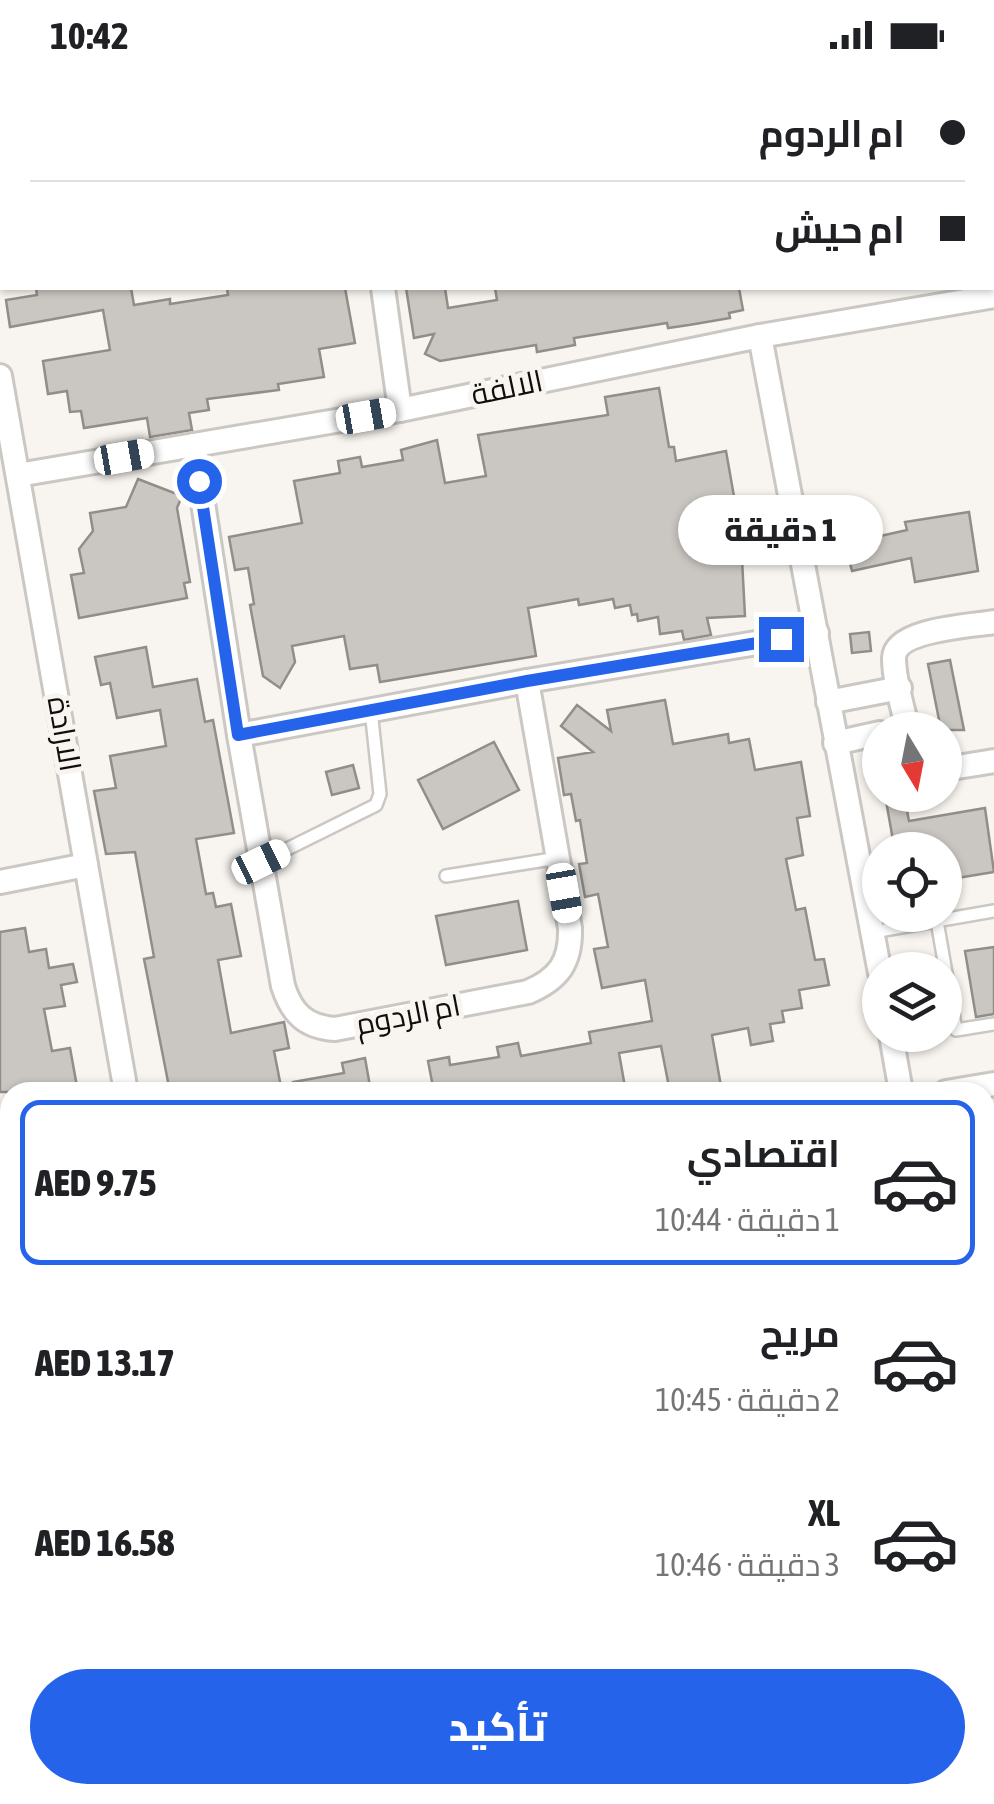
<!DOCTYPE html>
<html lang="ar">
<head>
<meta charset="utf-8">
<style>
	:root { --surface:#fff; --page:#f2f2f2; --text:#202124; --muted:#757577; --line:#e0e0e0; --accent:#2563eb }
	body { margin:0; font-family:"Asap Condensed",Cairo,sans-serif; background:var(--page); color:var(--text); direction:rtl; height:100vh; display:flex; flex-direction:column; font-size:38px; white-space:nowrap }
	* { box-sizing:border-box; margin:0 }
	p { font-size:32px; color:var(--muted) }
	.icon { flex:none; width:55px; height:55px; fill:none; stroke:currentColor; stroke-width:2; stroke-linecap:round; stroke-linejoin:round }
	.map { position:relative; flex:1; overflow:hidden; direction:ltr }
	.side { position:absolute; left:0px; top:1012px; width:995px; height:722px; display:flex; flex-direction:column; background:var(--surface); border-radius:30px 30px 0 0; box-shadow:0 2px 8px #0004; direction:rtl }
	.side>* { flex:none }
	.hud { position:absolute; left:0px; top:0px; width:995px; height:220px; box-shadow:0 2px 8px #0004; direction:rtl; display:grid; align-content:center; height:220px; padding:0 30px; background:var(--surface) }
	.needle { width:65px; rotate:170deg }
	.buttons { position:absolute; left:862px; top:642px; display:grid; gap:20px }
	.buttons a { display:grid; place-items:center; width:100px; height:100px; border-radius:50%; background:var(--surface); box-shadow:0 2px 8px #0004; font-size:50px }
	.end { position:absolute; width:45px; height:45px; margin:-22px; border:12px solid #2563eb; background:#fff; box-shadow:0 0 0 5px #fff }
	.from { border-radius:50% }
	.bubble { position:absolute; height:70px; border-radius:35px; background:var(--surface); box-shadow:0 2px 8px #0004; font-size:32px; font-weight:800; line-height:70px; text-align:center; direction:rtl }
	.car { position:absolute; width:30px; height:60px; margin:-30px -15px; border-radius:12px; box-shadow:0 0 8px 2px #0007; background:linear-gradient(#fff 24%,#345 0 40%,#fff 0 76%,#345 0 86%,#fff 0) }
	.hud b { display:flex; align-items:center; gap:35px; height:95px; font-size:38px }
	.hud b+b { border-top:2px solid var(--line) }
	.hud i { width:25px; height:25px; background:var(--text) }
	ul { padding:18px 0 0; list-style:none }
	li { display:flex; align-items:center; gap:30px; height:165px; margin:0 20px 15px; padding:0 10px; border:5px solid transparent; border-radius:20px }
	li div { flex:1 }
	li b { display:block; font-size:38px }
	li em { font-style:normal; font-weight:800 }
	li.selected { border-color:var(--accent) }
	li>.icon { width:90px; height:90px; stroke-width:1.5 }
	.cta { display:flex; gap:20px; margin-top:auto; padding:20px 30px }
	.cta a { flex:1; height:115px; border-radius:60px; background:var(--accent); color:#fff; font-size:40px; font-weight:800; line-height:115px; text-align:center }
	.status { display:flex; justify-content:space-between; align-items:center; height:70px; padding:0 50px; background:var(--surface); direction:ltr }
	.status svg { height:28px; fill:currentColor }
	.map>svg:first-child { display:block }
	.building { fill:#cac7c2; stroke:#918e8a; stroke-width:2.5 }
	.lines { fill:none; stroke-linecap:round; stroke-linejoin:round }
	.service-casing { stroke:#cbc8c3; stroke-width:16 }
	.minor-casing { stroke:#cbc8c3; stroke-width:28 }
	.service { stroke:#fff; stroke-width:11 }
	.minor { stroke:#fff; stroke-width:22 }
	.route { stroke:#2563eb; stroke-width:12 }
	.labels { text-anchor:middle; stroke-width:10; stroke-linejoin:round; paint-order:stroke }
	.street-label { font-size:30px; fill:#0f0e0c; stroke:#f8f5f0 }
</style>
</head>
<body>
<div class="status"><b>10:42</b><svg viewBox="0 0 49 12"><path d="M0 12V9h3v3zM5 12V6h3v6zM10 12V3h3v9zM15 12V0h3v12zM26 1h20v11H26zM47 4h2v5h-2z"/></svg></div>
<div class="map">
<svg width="994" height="1734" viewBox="0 0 994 1734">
	<rect width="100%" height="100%" fill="#f8f5f0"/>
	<g class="building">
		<polygon points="36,218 131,218 134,235 170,229 170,234 228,225 227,218 345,218 355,273 319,279 324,307 278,314 279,320 207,329 209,340 189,343 192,360 150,367 147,348 84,358 81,341 70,342 67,321 48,324 43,291 110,280 103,240 10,257 6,230 37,225"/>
		<polygon points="406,218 445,218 448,238 497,230 495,218 739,218 743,240 729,243 730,248 689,255 668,258 667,253 574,268 575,275 537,282 536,275 440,291 425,284 434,264 414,268"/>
		<polygon points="659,318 669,377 674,377 676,391 726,381 738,449 753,446 760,486 742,489 745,546 707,548 711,565 684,570 682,561 660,564 658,547 638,551 637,544 632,545 630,535 615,538 613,529 579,535 578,529 528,538 536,586 380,612 377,595 350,599 344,566 292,576 295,592 280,618 263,606 250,535 254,534 248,498 235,500 229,467 302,453 294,411 340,403 338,391 360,387 362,397 403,390 401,380 437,370 445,413 486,406 478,365 608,345 605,327"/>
		<polygon points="138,409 182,426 177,438 190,512 184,513 187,528 79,548 71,505 84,503 79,479 93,461 90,443 126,437"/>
		<polygon points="969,442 978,501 915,512 911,488 852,501 845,474 907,460 905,452"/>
		<polygon points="869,562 871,581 852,583 850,564"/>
		<polygon points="146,577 153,617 197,609 205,652 213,650 234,763 196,769 206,824 213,823 216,837 231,834 241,886 218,890 231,963 284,952 289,978 274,981 282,1022 170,1022 144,889 154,887 135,782 106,784 94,721 116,718 110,686 166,676 160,640 117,648 110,613 101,615 95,587"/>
		<polygon points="950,590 964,660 941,660 928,594"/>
		<polygon points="665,630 673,674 728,664 729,673 749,669 755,700 801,692 810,746 797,748 803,785 786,789 796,840 805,838 815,890 824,889 829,915 799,920 802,938 782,941 784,952 770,954 773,971 751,975 748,958 712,965 722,1022 670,1022 661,976 619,983 625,1017 598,1022 506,1022 505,1018 479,1022 434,1022 428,991 449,987 450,995 499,987 497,977 518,973 521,986 591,973 589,962 652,951 645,910 602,918 594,879 608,877 598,824 585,827 579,794 587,793 580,750 576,751 571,724 564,725 558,688 593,682 561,656 577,635 611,661 607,640"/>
		<polygon points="494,672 519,720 443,759 418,710"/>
		<polygon points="353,695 359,718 332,725 326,702"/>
		<polygon points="885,725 904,725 909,751 985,738 994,802 945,810 945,780 928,780 926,770 894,776"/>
		<polygon points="518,831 527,880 446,895 436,846"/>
		<polygon points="25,858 29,882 46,879 49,898 73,894 77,912 61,915 65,936 44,939 52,981 70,978 78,1022 0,1022 0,862"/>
		<polygon points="994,877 994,944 976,947 965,881"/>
		<polygon points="365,988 371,1022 294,1022 293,1012 344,1003 342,993"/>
	</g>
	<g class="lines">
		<defs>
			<g id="service">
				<polyline points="261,792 376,735 380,724 371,640"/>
				<polyline points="446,806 558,788"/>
				<polyline points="937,851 956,960 994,954"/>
				<polyline points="873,862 994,841"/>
				<polyline points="985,1348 991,1382 985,1396"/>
				<polyline points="990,1683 994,1708"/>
			</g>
			<g id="minor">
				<polyline points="124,0 125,2"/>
				<polyline points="434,0 434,2"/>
				<polyline points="992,52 994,51"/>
				<polyline points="992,139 994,147"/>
				<polyline points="383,218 400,340"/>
				<polyline points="760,266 880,903"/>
				<polyline points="0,306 126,1022"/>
				<path d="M 194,375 L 239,665 L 283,916 C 292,944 306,957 335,959 L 528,922 C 559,909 571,892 570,858 L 527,611"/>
				<polyline points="18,405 400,340 760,266 994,226"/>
				<polyline points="828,632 900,618"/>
				<path d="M 908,660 C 903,638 894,611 894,588 C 895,559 971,556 994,552"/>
				<polyline points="239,665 527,611 817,563"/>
				<polyline points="835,673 880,663"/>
				<polyline points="945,699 994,691"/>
				<polyline points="0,812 86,795"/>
				<polyline points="891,965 901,1022"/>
				<polyline points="946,1022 994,1014"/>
				<polyline points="0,1280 10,1275"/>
				<polyline points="0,1496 10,1491"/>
				<polyline points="153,1725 155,1734"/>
				<polyline points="432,1725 433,1734"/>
				<polyline points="723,1725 724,1734"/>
				<polyline points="889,1725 890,1734"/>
			</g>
		</defs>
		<use href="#service" class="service-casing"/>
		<use href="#minor" class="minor-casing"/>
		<use href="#service" class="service"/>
		<use href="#minor" class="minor"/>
	</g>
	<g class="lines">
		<polyline class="route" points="199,411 238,665 527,611 781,569"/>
	</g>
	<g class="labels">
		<g class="street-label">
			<text transform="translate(507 318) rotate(-12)" y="10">الالفة</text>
			<text transform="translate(64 664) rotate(80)" y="10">الارادة</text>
			<text transform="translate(408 945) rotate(-11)" y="10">ام الردوم</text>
		</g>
	</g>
</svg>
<div class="buttons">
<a><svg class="needle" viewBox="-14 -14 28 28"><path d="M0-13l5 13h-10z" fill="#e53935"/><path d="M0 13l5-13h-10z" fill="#757577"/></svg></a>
<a><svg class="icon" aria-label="locate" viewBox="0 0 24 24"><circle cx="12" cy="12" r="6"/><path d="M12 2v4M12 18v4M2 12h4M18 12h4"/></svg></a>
<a><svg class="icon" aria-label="layers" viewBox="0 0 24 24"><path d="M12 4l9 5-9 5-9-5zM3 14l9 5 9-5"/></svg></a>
</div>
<i class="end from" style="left:199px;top:411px"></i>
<i class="end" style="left:781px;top:569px"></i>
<div class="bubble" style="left:678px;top:425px;width:205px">1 دقيقة</div>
<i class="car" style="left:366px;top:346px;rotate:80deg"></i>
<i class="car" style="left:124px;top:387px;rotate:80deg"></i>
<i class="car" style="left:261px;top:792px;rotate:64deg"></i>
<i class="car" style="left:564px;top:823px;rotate:170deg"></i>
<div class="hud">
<b><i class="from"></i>ام الردوم</b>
<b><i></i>ام حيش</b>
</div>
<section class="side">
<ul>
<li class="selected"><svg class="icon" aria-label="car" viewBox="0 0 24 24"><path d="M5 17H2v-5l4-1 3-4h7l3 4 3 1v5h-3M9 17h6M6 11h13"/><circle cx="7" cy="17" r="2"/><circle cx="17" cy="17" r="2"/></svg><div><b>اقتصادي</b><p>1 دقيقة · 10:44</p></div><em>AED 9.75</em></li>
<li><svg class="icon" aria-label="car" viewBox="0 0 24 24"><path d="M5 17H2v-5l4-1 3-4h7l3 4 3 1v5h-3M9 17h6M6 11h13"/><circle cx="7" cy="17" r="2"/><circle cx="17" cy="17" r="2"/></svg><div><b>مريح</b><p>2 دقيقة · 10:45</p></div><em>AED 13.17</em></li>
<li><svg class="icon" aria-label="car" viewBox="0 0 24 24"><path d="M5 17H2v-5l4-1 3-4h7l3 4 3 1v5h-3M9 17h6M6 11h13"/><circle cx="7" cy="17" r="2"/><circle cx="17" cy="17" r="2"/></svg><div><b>XL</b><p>3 دقيقة · 10:46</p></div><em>AED 16.58</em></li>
</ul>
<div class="cta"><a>تأكيد</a></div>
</section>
</div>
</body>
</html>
